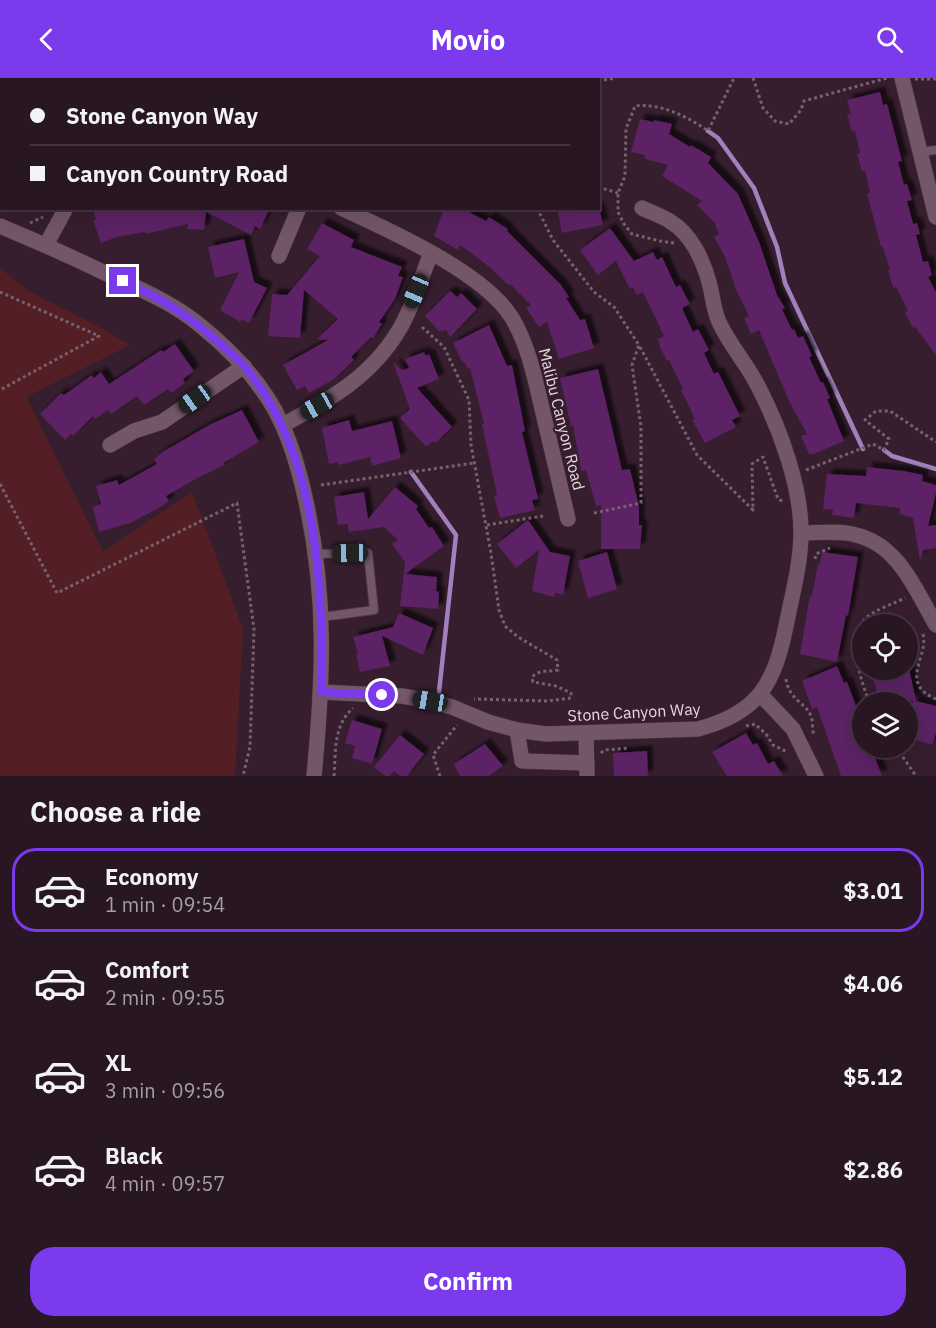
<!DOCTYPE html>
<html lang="en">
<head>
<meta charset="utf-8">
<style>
	:root { --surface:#281622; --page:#34232f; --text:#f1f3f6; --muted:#a59fa5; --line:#443540; --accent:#7c3aed }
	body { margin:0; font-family:"IBM Plex Sans",sans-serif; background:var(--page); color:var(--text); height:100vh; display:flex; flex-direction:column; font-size:22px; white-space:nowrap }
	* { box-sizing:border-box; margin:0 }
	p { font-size:20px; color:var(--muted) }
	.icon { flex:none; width:33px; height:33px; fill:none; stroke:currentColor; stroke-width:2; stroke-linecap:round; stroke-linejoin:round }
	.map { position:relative; height:698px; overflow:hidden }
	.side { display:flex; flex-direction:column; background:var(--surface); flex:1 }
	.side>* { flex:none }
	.hud { position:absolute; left:0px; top:0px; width:600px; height:132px; box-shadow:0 6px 24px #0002,0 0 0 2px var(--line); display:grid; align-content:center; height:132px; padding:0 30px; background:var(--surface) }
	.controls { position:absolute; left:852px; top:536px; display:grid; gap:12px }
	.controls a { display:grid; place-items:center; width:66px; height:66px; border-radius:50%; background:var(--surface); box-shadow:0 6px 24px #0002,0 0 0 2px var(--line); font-size:30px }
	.end { position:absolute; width:27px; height:27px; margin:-14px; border:8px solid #7c3aed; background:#fff; box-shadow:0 0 0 3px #fff }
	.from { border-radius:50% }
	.car { position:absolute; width:18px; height:36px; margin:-18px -9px; border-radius:8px; box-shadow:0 0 4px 2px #0007; background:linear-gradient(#222 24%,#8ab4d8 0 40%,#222 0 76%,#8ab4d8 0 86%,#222 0) }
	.hud b { display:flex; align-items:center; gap:21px; height:57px; font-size:22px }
	.hud b+b { border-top:2px solid var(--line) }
	.hud i { width:15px; height:15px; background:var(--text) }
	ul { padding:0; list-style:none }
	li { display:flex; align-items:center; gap:18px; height:84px; margin:0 12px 9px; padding:0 18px; border:3px solid transparent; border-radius:24px }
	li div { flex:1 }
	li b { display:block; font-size:22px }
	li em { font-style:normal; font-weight:800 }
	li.current { border-color:var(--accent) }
	li>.icon { width:54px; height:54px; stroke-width:1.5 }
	h2 { padding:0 30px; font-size:27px; line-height:72px }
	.primary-button { display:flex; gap:12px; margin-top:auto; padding:12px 30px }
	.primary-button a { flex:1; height:69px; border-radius:24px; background:var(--accent); color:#fff; font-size:24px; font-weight:800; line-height:69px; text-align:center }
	header { display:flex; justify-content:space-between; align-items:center; height:78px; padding:0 30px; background:var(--accent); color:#fff; font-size:27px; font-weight:800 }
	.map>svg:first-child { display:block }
	.green { fill:#541f24 }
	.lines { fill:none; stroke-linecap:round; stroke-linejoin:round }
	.stream { stroke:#a081bc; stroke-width:4.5 }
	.building { fill:#5c2065; filter:url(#shadow) }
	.service-casing { stroke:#4d3946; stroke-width:10 }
	.minor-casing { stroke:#4d3946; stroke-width:16 }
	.path { stroke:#76616f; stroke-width:3; stroke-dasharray:3 3; stroke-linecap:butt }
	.service { stroke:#735769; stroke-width:8 }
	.minor { stroke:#735769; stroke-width:15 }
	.route { stroke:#7c3aed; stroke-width:8 }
	.labels { text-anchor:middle; stroke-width:4.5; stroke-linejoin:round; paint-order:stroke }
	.street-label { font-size:16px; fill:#e7d6e0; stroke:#361e2e }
</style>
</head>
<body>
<header><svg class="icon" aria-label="back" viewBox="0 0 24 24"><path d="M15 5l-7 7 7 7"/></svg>Movio<svg class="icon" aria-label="search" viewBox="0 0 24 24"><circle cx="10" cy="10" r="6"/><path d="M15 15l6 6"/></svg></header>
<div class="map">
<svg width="936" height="698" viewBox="0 0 936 698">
	<defs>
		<filter id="shadow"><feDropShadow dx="5.5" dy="-5.5" stdDeviation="1.5" flood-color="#0009"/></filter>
	</defs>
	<rect width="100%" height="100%" fill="#361e2e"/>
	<g class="green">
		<polygon points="267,0 589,0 272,2"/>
		<polygon points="0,190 28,213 98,248 130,267 26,319 103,474 192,414 243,551 235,698 0,698"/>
	</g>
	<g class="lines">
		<g class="stream">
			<polyline points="708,53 718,60 754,110 777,169 785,205 863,371"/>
			<polyline points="884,372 892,378 936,391"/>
			<polyline points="411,394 456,457 439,614"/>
		</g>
	</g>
	<g class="building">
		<polygon points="880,14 883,27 887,26 902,83 898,84 904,107 907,106 912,122 907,123 913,146 917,145 920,156 916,157 920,172 923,184 928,183 932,197 928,199 936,214 936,277 915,249 913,250 905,234 908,233 896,209 893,210 888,192 890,192 883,169 881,169 867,115 870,115 865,92 862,93 857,76 860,75 855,53 852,54 847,36 851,36 847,22"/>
		<polygon points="640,41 654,44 654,42 672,46 669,56 690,69 691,67 711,79 708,85 738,116 759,164 777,217 785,230 782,231 792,252 794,251 798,260 803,258 812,278 809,279 821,305 823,304 830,320 827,321 844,363 814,376 809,376 801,358 807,356 789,323 759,252 751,256 744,240 749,238 737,214 725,179 714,159 719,156 714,144 697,127 702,123 662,98 668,87 645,81 645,77 631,74"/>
		<polygon points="92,130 270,130 260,151 255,148 251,157 206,134 204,152 187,151 188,146 145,156 145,154 117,159 101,165 93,142 96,141"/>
		<polygon points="444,130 461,130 486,143 489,139 508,151 507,153 561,207 569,219 566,220 580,242 585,241 594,270 559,281 547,244 539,249 526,230 531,227 510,206 508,207 491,190 460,167 458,172 434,158"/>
		<polygon points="557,130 599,130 603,147 562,155"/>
		<polygon points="322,145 354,162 351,169 402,189 398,198 403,199 395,221 379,244 382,246 373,260 371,259 351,279 354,282 333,302 309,315 305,308 297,312 283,287 328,262 317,261 338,241 304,212 300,260 268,258 272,216 287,217 320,178 307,171"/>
		<polygon points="610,150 634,183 653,174 657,182 662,179 676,209 680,207 690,226 682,230 693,254 698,251 709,272 704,275 714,296 718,294 740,338 732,342 736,349 705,365 692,342 695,341 681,312 683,311 669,282 667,283 660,269 658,261 664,258 643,214 637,217 633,209 630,211 616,183 598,197 580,172"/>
		<polygon points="244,161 254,204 267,210 249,245 241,241 240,244 220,232 239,194 215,200 208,169"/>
		<polygon points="450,213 457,219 461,215 477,231 450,259 446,251 443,253 439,253 425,238"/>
		<polygon points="489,247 507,288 512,287 525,353 522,354 538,421 532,422 535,432 500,440 494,418 497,417 482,346 484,346 470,290 468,291 464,283 462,284 453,265"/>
		<polygon points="175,266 194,293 183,301 185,305 171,315 168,311 144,327 137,318 111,336 108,332 95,341 93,338 73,358 71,356 65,362 40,336 61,315 64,317 92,297 94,300 101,294 109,306 161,272 163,274"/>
		<polygon points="424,274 426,278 429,276 439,301 417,310 452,349 435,365 433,363 426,369 400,340 410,331 393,284 402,292 409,290 405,281"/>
		<polygon points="598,291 622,392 630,391 639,429 639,447 642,447 640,471 601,471 601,427 596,428 586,392 581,393 573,347 571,348 560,300"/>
		<polygon points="242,332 259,364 223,385 225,387 201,398 166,418 169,423 159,430 130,445 99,454 93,429 101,426 96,408 117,402 119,407 157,386 154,381 164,373 211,346"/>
		<polygon points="349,342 352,353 392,343 401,380 372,388 370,379 339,387 338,384 329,386 322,350"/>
		<polygon points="867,389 904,393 923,397 922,403 936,407 936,415 928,448 936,447 936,470 923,472 920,483 913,440 899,436 900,430 856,425 854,440 832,437 833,432 823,431 827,396 866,398"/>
		<polygon points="395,409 418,428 416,431 429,450 432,449 444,468 405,496 437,499 436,513 439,514 438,531 400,528 405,484 392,466 398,462 384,449 349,454 347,446 338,447 334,419 364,414 368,441"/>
		<polygon points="528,442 550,474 570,478 563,517 555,515 554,519 532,513 539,472 516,490 497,466"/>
		<polygon points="607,474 617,511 588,520 578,483"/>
		<polygon points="822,474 858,479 848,538 846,537 837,584 800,576 810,517 812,518 818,486 820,486"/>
		<polygon points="399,535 433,550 423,577 382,558 390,588 360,594 356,576 358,575 353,559 393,549"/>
		<polygon points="837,588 844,605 847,604 862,644 862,669 871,669 882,698 841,698 817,629 812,631 802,603"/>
		<polygon points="889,591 909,591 916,623 936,628 936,655 932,667 908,659 908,644 913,623 897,621 879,624 872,594"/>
		<polygon points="352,642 382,651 372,686 352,680 355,668 345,665"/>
		<polygon points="746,655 753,667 757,665 768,686 774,683 783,698 727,698 712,674"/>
		<polygon points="400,657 424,676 407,698 400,698 394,693 390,698 385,698 374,689"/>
		<polygon points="485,666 503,688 489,698 460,698 454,686"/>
		<polygon points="647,673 648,698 614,698 613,675"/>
	</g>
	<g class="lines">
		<defs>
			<g id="service">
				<polyline points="919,74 936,72"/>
				<polyline points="315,476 368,475 374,532 322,539"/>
			</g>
			<g id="minor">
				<polyline points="902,0 936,139"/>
				<path d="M 341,130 C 389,152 485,195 512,240 C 530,270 536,306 544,339 C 552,373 560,407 568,441"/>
				<path d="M 0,148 C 36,163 72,179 107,196 C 140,211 174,225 202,249 C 228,270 251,294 269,322 C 289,354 299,391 307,428 C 327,522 323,603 314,698"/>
				<polyline points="46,167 66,130"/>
				<polyline points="279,178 299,130"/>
				<path d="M 283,347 C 329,322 371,299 399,252 C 413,229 421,200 431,175"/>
				<polyline points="110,367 134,353 162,344 244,288"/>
				<path d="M 801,455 C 819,455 839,452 856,457 C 899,467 916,513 936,547"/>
				<path d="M 321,614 L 402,618 L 430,623 L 452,629 L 488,644 L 517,652 L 546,656 L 698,651 C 758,635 774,607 786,548 C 792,517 801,486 801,454 C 801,408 780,351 759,310 C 748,287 730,268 719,244 C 713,231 713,218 709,204 C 703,182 691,156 671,144 C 662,138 652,135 642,130"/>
				<polyline points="760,616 793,651 816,698"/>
				<polyline points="517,652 522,683 587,685"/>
				<polyline points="586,655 587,698"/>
			</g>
		</defs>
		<use href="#service" class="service-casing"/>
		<use href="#minor" class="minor-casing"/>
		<g class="path">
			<polyline points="753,0 763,30 775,43 789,46 801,32 804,23 887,0"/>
			<polyline points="915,1 936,1"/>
			<polyline points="598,3 616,0"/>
			<polyline points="598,109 618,115"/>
			<polyline points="537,130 553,162 594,214 614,229 639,267"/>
			<polyline points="30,145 43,139"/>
			<path d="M 674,165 L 660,163 L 632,156 L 624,146 L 618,134 L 618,115 L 625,98 L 626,51 L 635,28 C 660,25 687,38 708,53 L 734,0"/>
			<polyline points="0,214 99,258 0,312"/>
			<path d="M 422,249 L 444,269 L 469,322 L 471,367 L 491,475 L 499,532 L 505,548 L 518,559 L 557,582 L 558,592 C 549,594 540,591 532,599 L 533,604 L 556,608 L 571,615 L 571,620 L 547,623 L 474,621"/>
			<polyline points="806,392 873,366 884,372 889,361 865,342 876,333 890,333 936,364"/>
			<polyline points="0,406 57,515 237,425 254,551 250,669 243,698"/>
			<polyline points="321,407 474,385"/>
			<polyline points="594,435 641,425 641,349 632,287 639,267 697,377 753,432 752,386 763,379 778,421 784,424"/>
			<polyline points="487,447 543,438"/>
			<polyline points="815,481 816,476 830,470"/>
			<path d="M 923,556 C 929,579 898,605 936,621"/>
			<path d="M 786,601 C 789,622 806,625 811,638 C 813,643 812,652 814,658"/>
			<path d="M 869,624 C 861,600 846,564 864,542 C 871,533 895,525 905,520"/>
			<polyline points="746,648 755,646 766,656 773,667 787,674"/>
			<polyline points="896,669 916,698"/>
			<polyline points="601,675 604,672 629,670"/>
			<path d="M 334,698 C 336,673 333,648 353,630"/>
			<polyline points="440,698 433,677 457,647"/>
		</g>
		<use href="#service" class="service"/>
		<use href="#minor" class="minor"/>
	</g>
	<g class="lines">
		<path class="route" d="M 123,203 C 165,222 191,239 225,270 C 232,276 239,282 245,289 C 317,375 324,507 321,614 L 382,617"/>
	</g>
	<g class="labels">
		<g class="street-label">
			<text transform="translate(562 341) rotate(76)" y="6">Malibu Canyon Road</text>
			<text transform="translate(634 634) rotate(-3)" y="6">Stone Canyon Way</text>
		</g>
	</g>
</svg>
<div class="controls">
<a><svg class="icon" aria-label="locate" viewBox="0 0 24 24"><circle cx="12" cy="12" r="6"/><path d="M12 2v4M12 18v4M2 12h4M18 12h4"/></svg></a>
<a><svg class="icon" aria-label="layers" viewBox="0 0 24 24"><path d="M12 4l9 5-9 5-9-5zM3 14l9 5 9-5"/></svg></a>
</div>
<i class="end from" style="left:382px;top:617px"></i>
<i class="end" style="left:123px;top:203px"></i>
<i class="car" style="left:416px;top:213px;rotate:203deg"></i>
<i class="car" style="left:195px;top:321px;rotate:235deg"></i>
<i class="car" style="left:317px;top:328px;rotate:241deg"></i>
<i class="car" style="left:350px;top:475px;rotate:269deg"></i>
<i class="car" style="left:430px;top:623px;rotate:279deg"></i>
<div class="hud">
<b><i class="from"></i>Stone Canyon Way</b>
<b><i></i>Canyon Country Road</b>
</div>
</div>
<section class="side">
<h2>Choose a ride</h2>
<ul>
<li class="current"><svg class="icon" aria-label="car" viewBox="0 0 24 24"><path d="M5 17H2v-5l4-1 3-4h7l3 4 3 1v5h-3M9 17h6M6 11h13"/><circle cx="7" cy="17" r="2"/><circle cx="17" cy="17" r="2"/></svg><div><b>Economy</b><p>1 min · 09:54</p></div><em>$3.01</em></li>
<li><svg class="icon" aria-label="car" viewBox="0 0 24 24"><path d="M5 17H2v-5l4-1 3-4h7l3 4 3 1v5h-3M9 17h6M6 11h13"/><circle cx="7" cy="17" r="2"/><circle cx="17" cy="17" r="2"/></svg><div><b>Comfort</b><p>2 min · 09:55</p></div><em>$4.06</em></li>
<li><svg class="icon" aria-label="car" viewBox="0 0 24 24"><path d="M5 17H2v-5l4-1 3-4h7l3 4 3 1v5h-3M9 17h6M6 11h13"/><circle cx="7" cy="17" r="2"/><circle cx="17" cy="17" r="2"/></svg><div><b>XL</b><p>3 min · 09:56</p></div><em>$5.12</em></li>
<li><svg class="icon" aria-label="car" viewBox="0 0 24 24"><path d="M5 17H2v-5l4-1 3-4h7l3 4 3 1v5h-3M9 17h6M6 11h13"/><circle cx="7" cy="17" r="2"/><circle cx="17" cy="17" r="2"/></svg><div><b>Black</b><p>4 min · 09:57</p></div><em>$2.86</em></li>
</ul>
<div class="primary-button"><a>Confirm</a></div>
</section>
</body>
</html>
